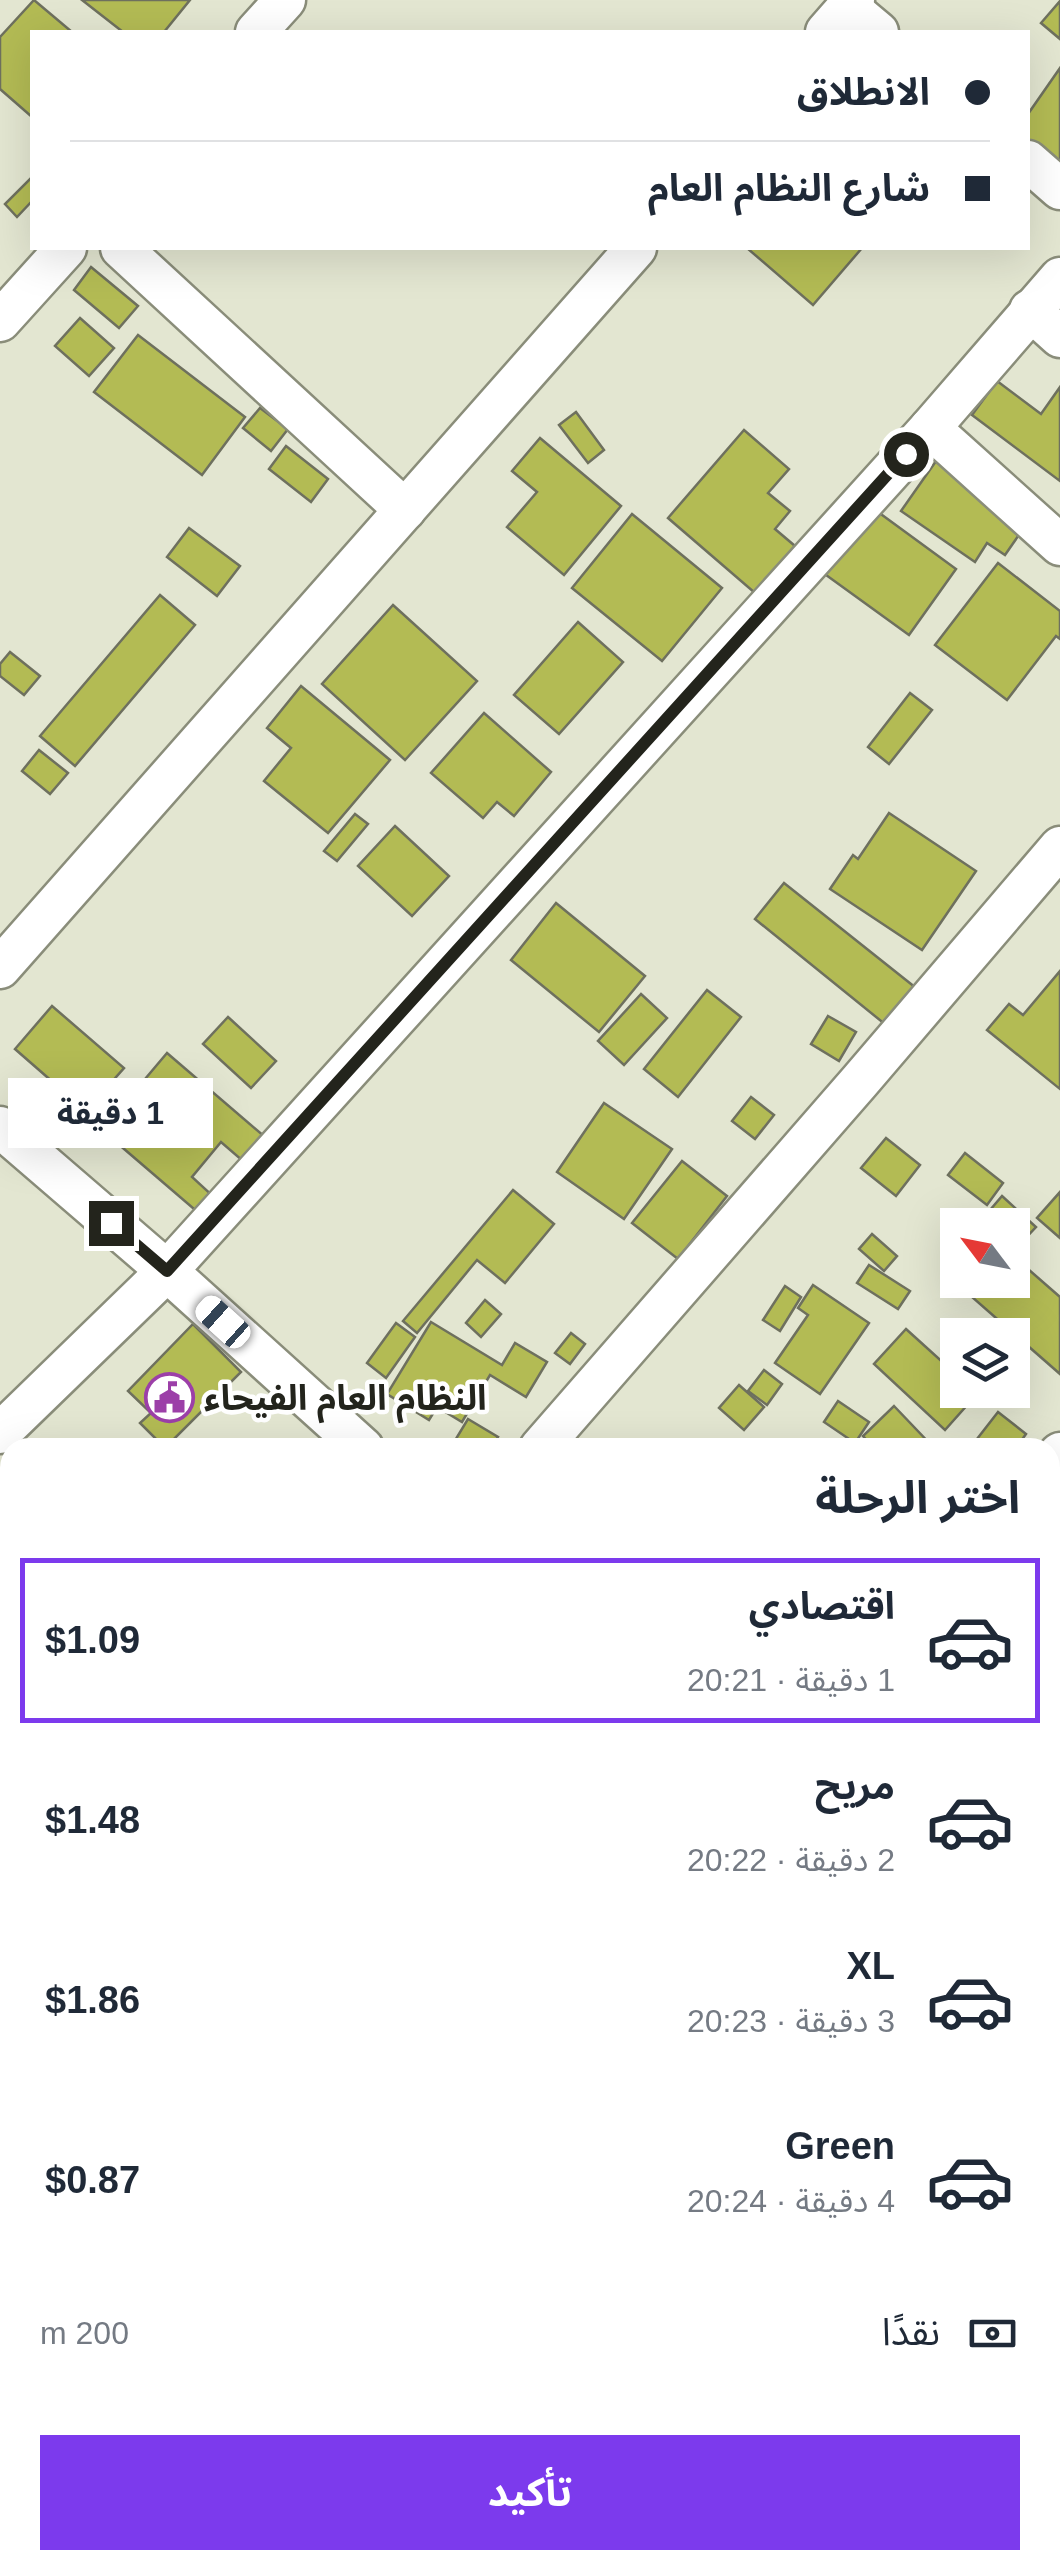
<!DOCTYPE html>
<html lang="ar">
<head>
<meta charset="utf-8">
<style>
	:root { --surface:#fff; --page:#f6f6f7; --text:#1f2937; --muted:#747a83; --line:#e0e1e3; --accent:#7c3aed }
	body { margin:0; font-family:Arial,"Noto Sans Arabic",sans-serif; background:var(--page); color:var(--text); direction:rtl; height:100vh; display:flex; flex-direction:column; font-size:38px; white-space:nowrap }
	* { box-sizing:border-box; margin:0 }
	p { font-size:32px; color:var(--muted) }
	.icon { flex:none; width:55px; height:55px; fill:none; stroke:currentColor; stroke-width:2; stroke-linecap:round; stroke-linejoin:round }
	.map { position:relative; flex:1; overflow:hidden; direction:ltr }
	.details { position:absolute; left:0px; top:1438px; width:1060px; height:1132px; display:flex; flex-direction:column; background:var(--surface); border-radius:30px 30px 0 0; box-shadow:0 10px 40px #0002; direction:rtl }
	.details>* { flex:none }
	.top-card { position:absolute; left:30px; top:30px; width:1000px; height:220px; border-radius:0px; box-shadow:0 10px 40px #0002; direction:rtl; display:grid; align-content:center; height:220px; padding:0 40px; background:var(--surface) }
	.needle { width:65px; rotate:302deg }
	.controls { position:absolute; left:940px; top:1208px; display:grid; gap:20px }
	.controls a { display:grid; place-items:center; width:90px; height:90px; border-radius:0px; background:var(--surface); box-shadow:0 10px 40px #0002; font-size:50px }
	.end { position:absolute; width:45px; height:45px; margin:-22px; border:12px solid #23241c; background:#fff; box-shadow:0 0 0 5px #fff }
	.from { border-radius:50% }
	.bubble { position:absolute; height:70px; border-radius:0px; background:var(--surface); box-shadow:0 10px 40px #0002; font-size:32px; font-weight:700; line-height:70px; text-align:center; direction:rtl }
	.car { position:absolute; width:30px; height:60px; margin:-30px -15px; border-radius:12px; box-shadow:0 0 8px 2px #0007; background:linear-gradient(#fff 24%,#345 0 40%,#fff 0 76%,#345 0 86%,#fff 0) }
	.top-card b { display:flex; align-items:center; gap:35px; height:95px; font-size:38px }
	.top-card b+b { border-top:2px solid var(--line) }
	.top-card i { width:25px; height:25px; background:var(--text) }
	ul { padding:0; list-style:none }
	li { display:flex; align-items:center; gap:30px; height:165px; margin:0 20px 15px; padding:0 20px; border:5px solid transparent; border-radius:0px }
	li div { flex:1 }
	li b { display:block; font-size:38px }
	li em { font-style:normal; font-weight:700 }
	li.active { border-color:var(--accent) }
	li>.icon { width:90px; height:90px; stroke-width:1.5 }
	h2 { padding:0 40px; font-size:45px; line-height:120px }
	.pay { display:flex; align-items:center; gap:25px; height:110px; padding:0 40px; font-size:38px }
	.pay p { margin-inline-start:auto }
	.button { display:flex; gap:20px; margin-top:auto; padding:20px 40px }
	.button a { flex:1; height:115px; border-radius:0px; background:var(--accent); color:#fff; font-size:40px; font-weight:700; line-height:115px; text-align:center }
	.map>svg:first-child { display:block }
	.building { fill:#b3bb54; stroke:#6e705e; stroke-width:2.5 }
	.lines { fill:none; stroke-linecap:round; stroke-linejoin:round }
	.minor-casing { stroke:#8a8d7a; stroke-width:45 }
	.minor { stroke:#fff; stroke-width:40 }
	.route { stroke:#23241c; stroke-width:12 }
	.labels { text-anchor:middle; stroke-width:9; stroke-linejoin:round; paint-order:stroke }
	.poi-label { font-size:35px; font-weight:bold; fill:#23241c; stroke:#fff; text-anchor:start }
</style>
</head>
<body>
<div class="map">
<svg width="1060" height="2569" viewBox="0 0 1060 2569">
	<rect width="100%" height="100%" fill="#e3e6d1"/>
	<g class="building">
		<polygon points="34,0 72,32 32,32 32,117 0,89 0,37"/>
		<polygon points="82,0 190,0 164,32 123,32"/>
		<polygon points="1060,1 1060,39 1041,23"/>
		<polygon points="1060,68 1060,179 1028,156 1028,114"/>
		<polygon points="30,179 32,181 32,201 17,217 5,204"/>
		<polygon points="747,248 862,248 813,305"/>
		<polygon points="91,267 138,306 119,328 74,290"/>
		<polygon points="80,318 114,348 89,376 55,346"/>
		<polygon points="138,335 245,417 202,475 94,392"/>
		<polygon points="997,381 1041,414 1060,387 1060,481 972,415"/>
		<polygon points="260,408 288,429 271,451 243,428"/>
		<polygon points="576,412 604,450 588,463 559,425"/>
		<polygon points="744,430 789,469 768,493 790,511 775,529 795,546 755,593 668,518"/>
		<polygon points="540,438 621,506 564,575 507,527 537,492 512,471"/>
		<polygon points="286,446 328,479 311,502 269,469"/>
		<polygon points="941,454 1032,516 1005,555 987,543 975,562 901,511"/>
		<polygon points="863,501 956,569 909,635 815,567"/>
		<polygon points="632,514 722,588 662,661 572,588"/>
		<polygon points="189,528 240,566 217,596 167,557"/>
		<polygon points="998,563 1060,611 1060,639 1056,636 1007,700 935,645"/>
		<polygon points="160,595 195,625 75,766 40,736"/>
		<polygon points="393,605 477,681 405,760 322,684"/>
		<polygon points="578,622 623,662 559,734 514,695"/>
		<polygon points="10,652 40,676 24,695 0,676 0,664"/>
		<polygon points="301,686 390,760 328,833 264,781 291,748 267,728"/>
		<polygon points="910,693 932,710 889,764 868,747"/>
		<polygon points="484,713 551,772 514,816 497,802 483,818 431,773"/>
		<polygon points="39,750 68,773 50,794 22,771"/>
		<polygon points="889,813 976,871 922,950 830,889 853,855 858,859"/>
		<polygon points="355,814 368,824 337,861 324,851"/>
		<polygon points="395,826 449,876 412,916 358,866"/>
		<polygon points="784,883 916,988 886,1025 755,919"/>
		<polygon points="556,903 645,976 599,1032 511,960"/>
		<polygon points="1060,971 1060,1089 987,1030 1009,1004 1023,1015"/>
		<polygon points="707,990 741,1017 678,1097 644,1069"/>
		<polygon points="641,994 667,1018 624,1065 598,1041"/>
		<polygon points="52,1006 124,1068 86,1111 15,1049"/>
		<polygon points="828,1016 856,1032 839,1061 811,1044"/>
		<polygon points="228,1017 276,1061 251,1088 203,1044"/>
		<polygon points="167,1053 272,1143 251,1168 221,1142 192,1177 215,1198 201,1215 102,1130"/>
		<polygon points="49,1081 81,1112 70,1124 37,1094"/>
		<polygon points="751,1097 774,1115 755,1139 732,1121"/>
		<polygon points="604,1103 672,1149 624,1219 557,1172"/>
		<polygon points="886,1138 920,1165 896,1196 861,1168"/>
		<polygon points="965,1153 1003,1183 987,1205 948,1175"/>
		<polygon points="682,1161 727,1196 678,1259 632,1223"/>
		<polygon points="513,1190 554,1224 505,1283 477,1260 417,1333 403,1321"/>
		<polygon points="1060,1192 1060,1238 1037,1218"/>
		<polygon points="1002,1196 1036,1227 1018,1246 1012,1241 1012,1225 994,1225 985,1216"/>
		<polygon points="872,1234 897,1256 884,1271 859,1249"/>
		<polygon points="1012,1255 1060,1297 1060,1374 964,1290 973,1280 1012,1280"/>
		<polygon points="869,1265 910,1291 898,1309 857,1283"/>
		<polygon points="813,1285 869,1323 820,1394 775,1363 808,1315 798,1308"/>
		<polygon points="785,1286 801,1297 780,1331 763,1320"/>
		<polygon points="485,1300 501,1314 481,1337 466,1323"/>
		<polygon points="431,1322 502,1365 515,1343 547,1362 526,1397 490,1375 462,1422 437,1407 429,1420 387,1394"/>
		<polygon points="396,1323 415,1337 386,1378 367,1363"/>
		<polygon points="193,1324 241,1372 165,1448 140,1423 151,1413 128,1391"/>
		<polygon points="906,1329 958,1376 958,1390 973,1390 977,1394 945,1430 874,1364"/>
		<polygon points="571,1333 585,1344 570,1364 555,1353"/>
		<polygon points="764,1370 782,1384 767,1405 748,1391"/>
		<polygon points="739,1385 764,1407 744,1430 719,1408"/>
		<polygon points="838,1401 869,1422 855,1443 824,1422"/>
		<polygon points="894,1406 934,1448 874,1448 863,1436"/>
		<polygon points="998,1412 1026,1434 1016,1448 970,1448"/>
		<polygon points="468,1419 498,1437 491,1448 464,1448 454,1442"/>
		<polygon points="1058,1486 1060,1488 1060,1524 1050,1535 1050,1495"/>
		<polygon points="1060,1532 1060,1606 1050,1598 1050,1545"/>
		<polygon points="1060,1688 1060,1719 1050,1733 1050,1703"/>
		<polygon points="10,1739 10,1809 0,1802 0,1753"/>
		<polygon points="0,1970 10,1976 10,2000 0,2016"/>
		<polygon points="0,2115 10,2122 10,2154 0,2148"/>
		<polygon points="0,2218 10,2228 10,2293 0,2303"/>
		<polygon points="5,2361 10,2365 10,2481 0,2475 0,2368"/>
		<polygon points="1060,2386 1060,2459 1050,2471 1050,2398"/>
		<polygon points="1050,2522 1060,2530 1060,2559 1051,2569 991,2569 980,2560 1050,2560"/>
		<polygon points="346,2560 453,2560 464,2569 339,2569"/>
		<polygon points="616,2560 663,2560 673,2569 608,2569"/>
		<polygon points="845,2560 885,2560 895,2569 837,2569"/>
	</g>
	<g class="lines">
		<defs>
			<g id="minor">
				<polyline points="848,7 878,32"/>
				<polyline points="256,32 285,0"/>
				<polyline points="826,32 854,0"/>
				<polyline points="1028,161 1060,189"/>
				<polyline points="121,248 405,510"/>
				<polyline points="1030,310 1060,337"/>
				<polyline points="0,321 66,248"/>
				<polyline points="930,428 1060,545"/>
				<polyline points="0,968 636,248"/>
				<polyline points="0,1127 167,1271 363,1448"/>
				<polyline points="0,1433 167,1271 930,428 1060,278"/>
				<polyline points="540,1448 860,1081 1060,847"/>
				<polyline points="1050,1464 1060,1453"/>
				<polyline points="0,1598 10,1607"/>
				<polyline points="0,1928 10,1937"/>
				<polyline points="1050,2048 1060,2036"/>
				<polyline points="0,2062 10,2050"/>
				<polyline points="685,2560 695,2569"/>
				<polyline points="75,2569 83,2560"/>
				<polyline points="581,2569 589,2560"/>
			</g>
		</defs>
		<use href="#minor" class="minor-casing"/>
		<use href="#minor" class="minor"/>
	</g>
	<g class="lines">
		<polyline class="route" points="111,1223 167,1271 906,454"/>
	</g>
	<defs>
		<symbol id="civic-ring" viewBox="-11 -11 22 22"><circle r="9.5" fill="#fff" stroke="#9c3fa8" stroke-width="1.5"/><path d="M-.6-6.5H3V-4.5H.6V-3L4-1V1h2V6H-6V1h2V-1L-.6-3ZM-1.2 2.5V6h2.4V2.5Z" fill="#9c3fa8"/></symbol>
	</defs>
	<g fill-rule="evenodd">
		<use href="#civic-ring" x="142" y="1370" width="55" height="55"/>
	</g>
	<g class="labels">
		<g class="poi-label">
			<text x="204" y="1410">النظام العام الفيحاء</text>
		</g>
	</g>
</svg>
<div class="controls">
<a><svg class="needle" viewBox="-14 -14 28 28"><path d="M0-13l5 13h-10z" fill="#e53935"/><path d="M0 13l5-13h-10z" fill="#747a83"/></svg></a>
<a><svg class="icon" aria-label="layers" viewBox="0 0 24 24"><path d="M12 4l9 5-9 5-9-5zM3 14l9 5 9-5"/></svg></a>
</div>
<i class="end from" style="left:906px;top:454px"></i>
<i class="end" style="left:111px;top:1223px"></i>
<div class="bubble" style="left:8px;top:1078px;width:205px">1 دقيقة</div>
<i class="car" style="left:223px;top:1322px;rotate:312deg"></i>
<div class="top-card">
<b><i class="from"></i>الانطلاق</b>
<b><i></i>شارع النظام العام</b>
</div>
<section class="details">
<h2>اختر الرحلة</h2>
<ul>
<li class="active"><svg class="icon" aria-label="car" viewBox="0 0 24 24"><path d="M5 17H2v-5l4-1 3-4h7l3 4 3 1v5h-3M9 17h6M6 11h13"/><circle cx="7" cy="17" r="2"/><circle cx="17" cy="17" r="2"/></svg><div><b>اقتصادي</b><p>1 دقيقة · 20:21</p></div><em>$1.09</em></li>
<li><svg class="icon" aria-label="car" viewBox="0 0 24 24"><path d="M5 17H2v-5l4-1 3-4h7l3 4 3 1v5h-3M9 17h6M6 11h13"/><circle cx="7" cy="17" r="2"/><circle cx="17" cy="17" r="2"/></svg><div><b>مريح</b><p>2 دقيقة · 20:22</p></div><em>$1.48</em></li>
<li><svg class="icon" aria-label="car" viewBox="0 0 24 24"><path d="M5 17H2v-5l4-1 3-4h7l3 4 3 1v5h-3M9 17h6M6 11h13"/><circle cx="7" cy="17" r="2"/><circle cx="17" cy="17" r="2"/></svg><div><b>XL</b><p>3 دقيقة · 20:23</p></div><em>$1.86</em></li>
<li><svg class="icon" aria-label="car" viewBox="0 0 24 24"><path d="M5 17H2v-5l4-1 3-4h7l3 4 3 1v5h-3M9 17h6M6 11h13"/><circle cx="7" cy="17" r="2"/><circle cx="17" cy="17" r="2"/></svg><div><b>Green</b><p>4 دقيقة · 20:24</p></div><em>$0.87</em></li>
</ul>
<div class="pay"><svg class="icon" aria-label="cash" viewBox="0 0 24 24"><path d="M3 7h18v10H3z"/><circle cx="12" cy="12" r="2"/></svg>نقدًا<p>200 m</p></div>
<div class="button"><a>تأكيد</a></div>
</section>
</div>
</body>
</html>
